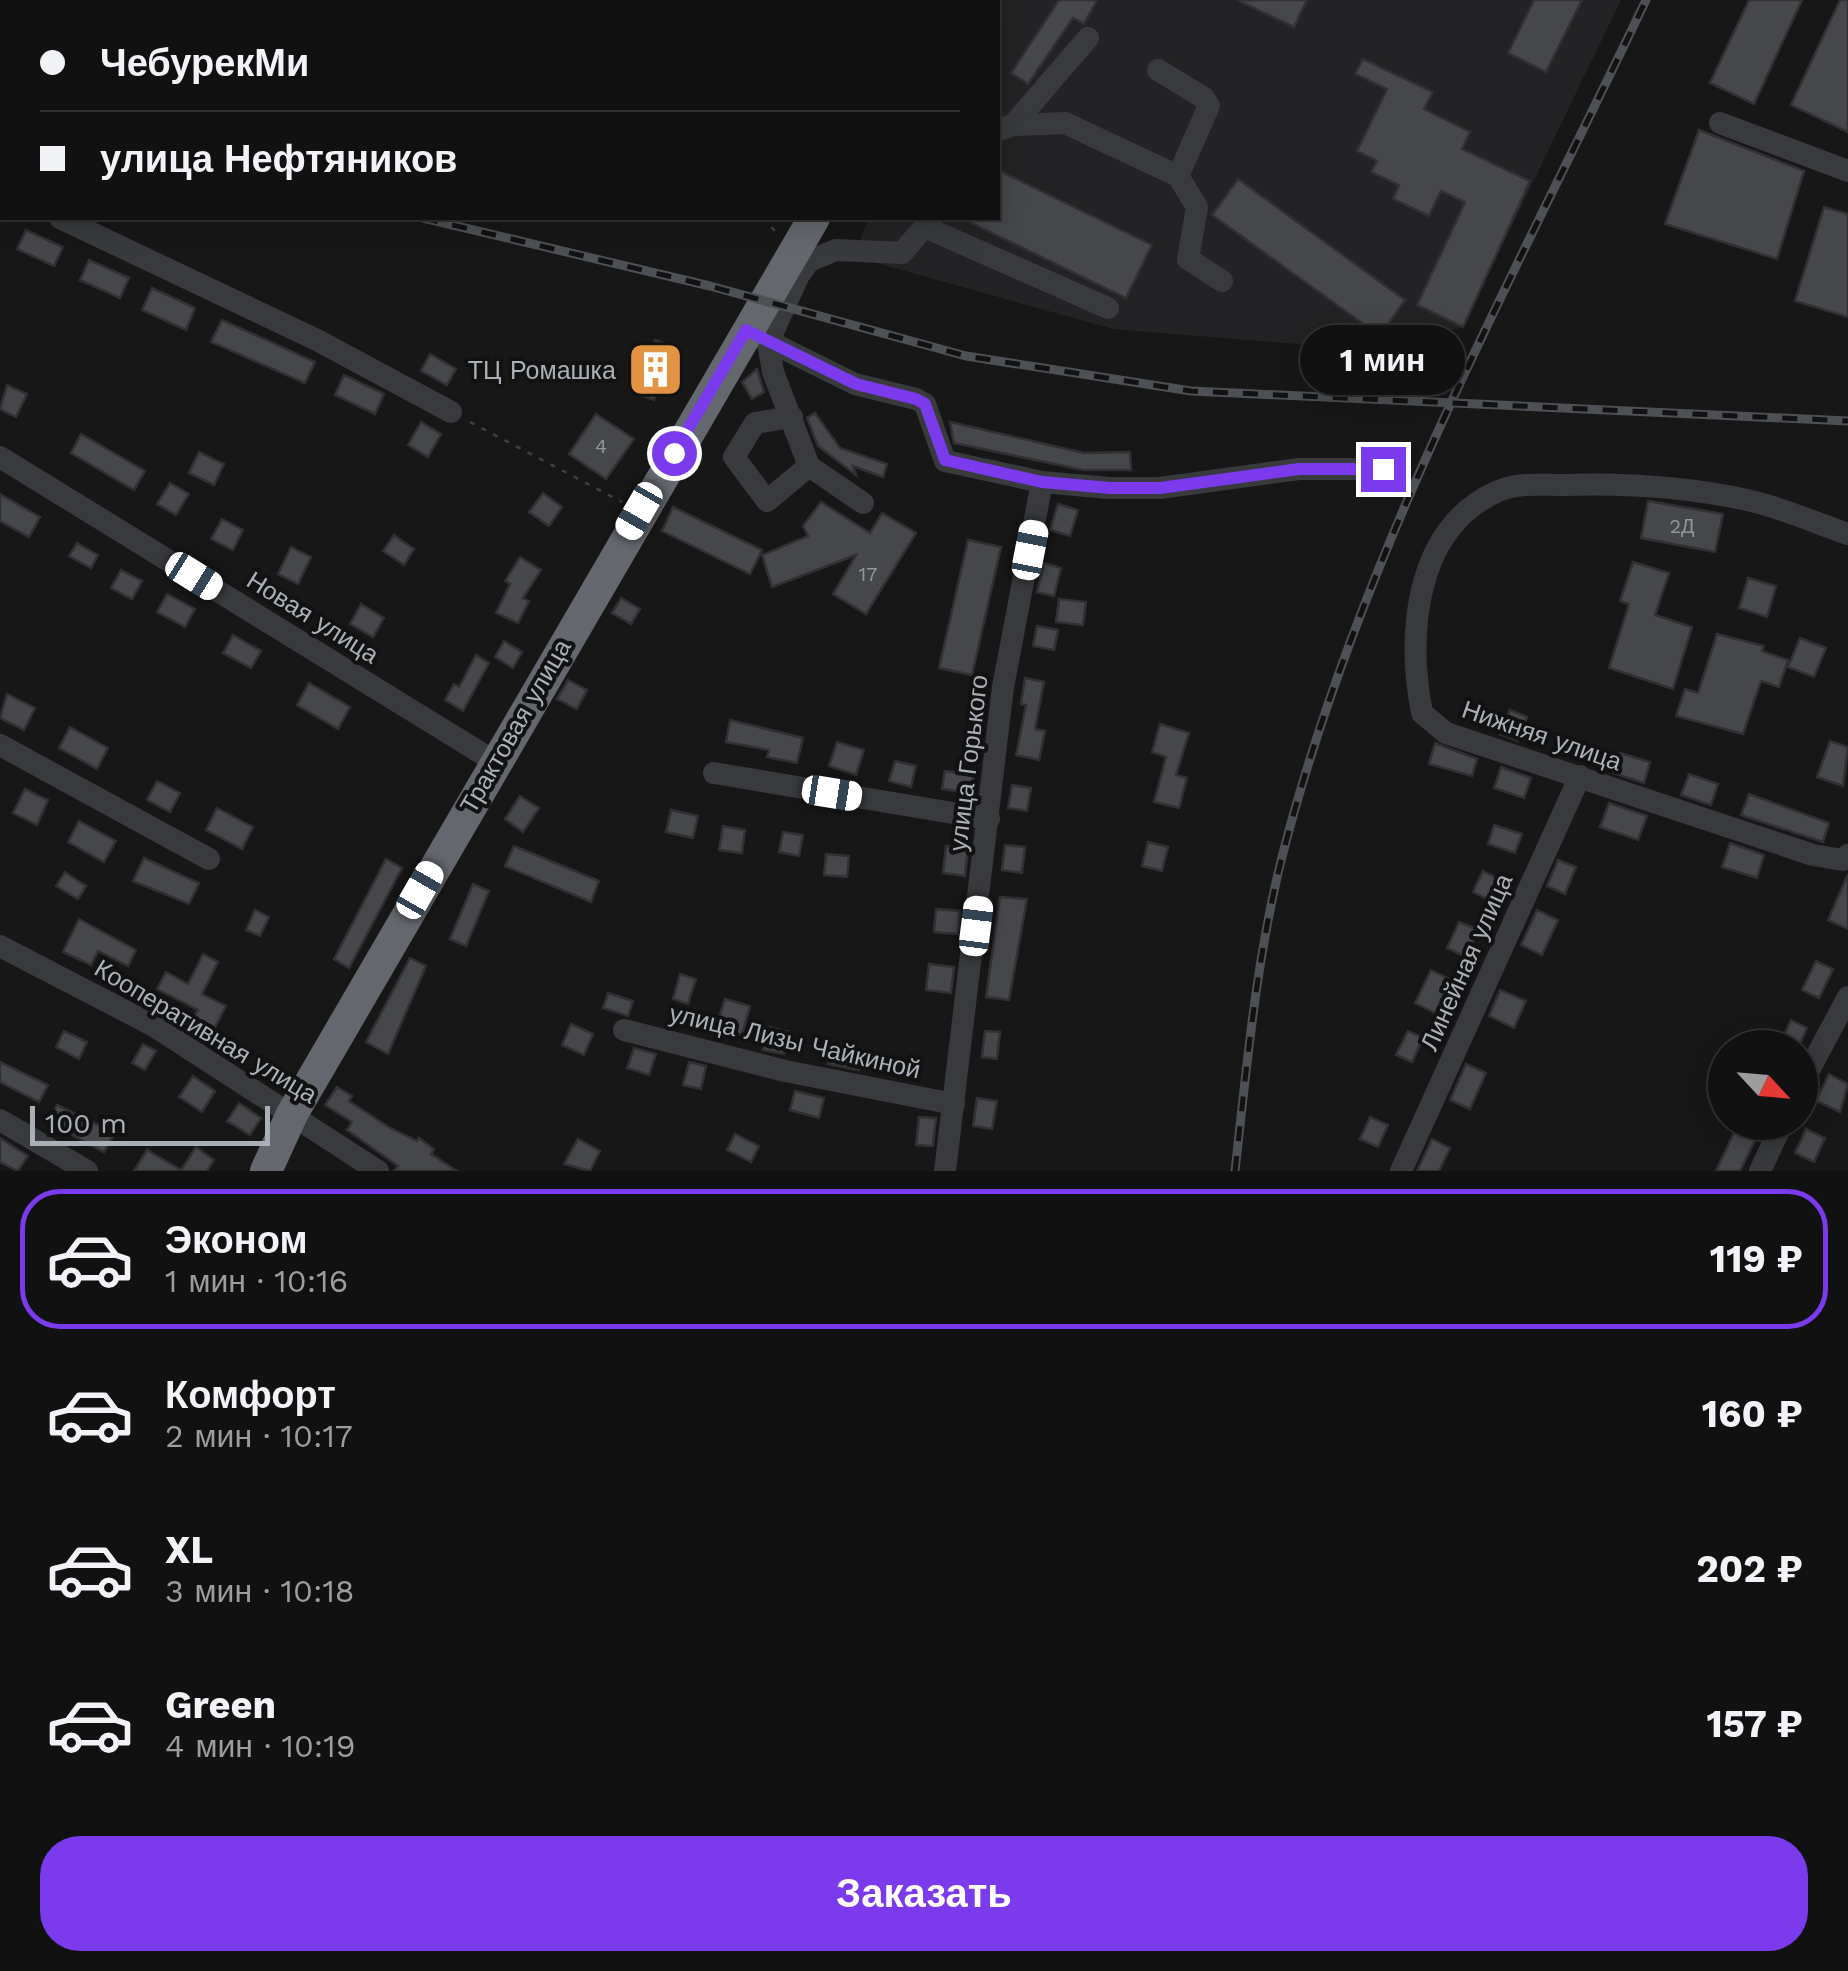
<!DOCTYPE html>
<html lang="ru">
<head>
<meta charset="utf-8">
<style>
	:root { --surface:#111112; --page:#1a1a1b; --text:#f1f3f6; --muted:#9c9d9f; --line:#303132; --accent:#7c3aed }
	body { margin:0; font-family:"Work Sans",sans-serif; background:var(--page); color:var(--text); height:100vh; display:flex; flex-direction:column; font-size:38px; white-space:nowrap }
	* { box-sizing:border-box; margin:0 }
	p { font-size:32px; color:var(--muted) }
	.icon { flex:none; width:55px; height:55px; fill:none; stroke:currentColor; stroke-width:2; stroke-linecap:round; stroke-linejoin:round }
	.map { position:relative; height:1171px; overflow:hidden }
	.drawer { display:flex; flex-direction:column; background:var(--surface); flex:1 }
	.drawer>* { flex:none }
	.hud { position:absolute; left:0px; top:0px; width:1000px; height:220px; box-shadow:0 5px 25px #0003,0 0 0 2px var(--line); display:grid; align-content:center; height:220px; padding:0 40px; background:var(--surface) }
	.needle { width:65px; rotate:116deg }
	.tools { position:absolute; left:1708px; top:1030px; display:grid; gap:20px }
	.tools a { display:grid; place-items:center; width:110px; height:110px; border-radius:50%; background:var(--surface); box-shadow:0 5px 25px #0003,0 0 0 2px var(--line); font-size:50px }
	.scale { position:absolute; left:30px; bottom:25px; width:240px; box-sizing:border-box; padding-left:10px; border:5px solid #aab0b7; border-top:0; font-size:28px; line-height:35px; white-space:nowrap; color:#aab0b7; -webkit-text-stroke:8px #121213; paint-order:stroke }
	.end { position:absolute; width:45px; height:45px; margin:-22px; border:12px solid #7c3aed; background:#fff; box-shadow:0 0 0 5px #fff }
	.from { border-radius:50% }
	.bubble { position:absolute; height:70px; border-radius:35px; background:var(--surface); box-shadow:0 5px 25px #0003,0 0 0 2px var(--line); font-size:32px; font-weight:700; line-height:70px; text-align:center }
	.car { position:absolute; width:30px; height:60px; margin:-30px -15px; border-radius:12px; box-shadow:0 0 8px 2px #0007; background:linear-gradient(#fff 24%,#345 0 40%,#fff 0 76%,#345 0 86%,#fff 0) }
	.hud b { display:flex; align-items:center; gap:35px; height:95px; font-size:38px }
	.hud b+b { border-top:2px solid var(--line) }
	.hud i { width:25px; height:25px; background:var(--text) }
	ul { padding:18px 0 0; list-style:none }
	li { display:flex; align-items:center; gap:30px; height:140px; margin:0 20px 15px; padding:0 20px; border:5px solid transparent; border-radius:40px }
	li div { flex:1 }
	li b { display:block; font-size:38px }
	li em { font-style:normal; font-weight:700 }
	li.on { border-color:var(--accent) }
	li>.icon { width:90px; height:90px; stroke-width:1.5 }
	.button { display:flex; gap:20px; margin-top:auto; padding:20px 40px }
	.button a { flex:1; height:115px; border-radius:40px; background:var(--accent); color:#fff; font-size:40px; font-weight:700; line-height:115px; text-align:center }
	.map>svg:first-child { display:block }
	.built { fill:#232325 }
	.building { fill:#46474b; stroke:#313134; stroke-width:2.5 }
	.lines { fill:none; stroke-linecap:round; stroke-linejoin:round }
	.path { stroke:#3e4144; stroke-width:2.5; stroke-dasharray:5 8; stroke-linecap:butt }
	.minor { stroke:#383a3d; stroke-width:22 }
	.highway { stroke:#64686e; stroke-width:32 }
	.rail-casing { stroke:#4d5054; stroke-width:9 }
	.rail { stroke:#121213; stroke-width:5; stroke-dasharray:15; stroke-linecap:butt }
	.route { stroke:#7c3aed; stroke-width:12 }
	.labels { text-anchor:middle; stroke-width:8; stroke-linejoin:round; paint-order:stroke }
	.number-label { font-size:20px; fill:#91969c }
	.poi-label { font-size:25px; fill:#aab0b7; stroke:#121213; text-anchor:end }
	.street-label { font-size:25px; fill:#aab0b7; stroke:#121213 }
</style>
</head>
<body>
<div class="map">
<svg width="1848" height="1171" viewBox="0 0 1848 1171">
	<rect width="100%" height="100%" fill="#171718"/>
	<polygon class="built" points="990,0 1621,0 1463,327 1370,350 1113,329 855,257 868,218 998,218 998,2"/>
	<g class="building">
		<polygon points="1059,0 1097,0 1084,24 1073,18 1028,84 1011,73"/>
		<polygon points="1237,0 1307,0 1294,27"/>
		<polygon points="1534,0 1582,0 1546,72 1508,53"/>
		<polygon points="1749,0 1802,0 1754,104 1710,83"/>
		<polygon points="1840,0 1848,0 1848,132 1791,105"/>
		<polygon points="1363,59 1433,92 1424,109 1470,132 1462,149 1530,181 1463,327 1417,305 1465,202 1441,191 1429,216 1393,199 1399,185 1371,172 1377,161 1357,151 1387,89 1355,74"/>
		<polygon points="1699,130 1804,171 1777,259 1665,224"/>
		<polygon points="998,170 1152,245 1126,298 961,218 998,218"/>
		<polygon points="1238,179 1405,300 1380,336 1212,215"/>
		<polygon points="1824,207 1848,214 1848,317 1795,301"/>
		<polygon points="26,230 63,247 54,266 17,249"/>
		<polygon points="89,260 129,278 120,298 80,280"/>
		<polygon points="152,288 195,308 186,330 142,310"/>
		<polygon points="222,320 315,362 305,383 211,342"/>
		<polygon points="655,340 674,347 654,400 635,393"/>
		<polygon points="430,354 456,369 447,385 421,371"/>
		<polygon points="757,369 764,392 752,399 742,382"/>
		<polygon points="344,375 384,394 375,414 335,395"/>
		<polygon points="7,385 27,394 16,417 0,409"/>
		<polygon points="815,413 840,448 887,464 883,477 853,466 856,475 818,446 807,418"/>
		<polygon points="596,414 634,439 606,479 569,454"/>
		<polygon points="421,422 441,434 428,457 408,445"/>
		<polygon points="950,422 1084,453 1130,452 1131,470 1083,470 954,443"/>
		<polygon points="81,434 145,471 134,490 71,453"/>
		<polygon points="199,452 224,464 214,485 189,473"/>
		<polygon points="170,483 189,494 176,515 157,504"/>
		<polygon points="543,493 562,507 549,526 529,512"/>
		<polygon points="0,494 40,517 29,537 0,521"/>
		<polygon points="1648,501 1723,514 1715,552 1641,538"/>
		<polygon points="821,502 870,533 882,513 916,533 866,614 833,594 856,555 772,587 762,555 808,536 803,526"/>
		<polygon points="1058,504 1078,510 1070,536 1050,530"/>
		<polygon points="673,507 762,550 750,574 662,531"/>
		<polygon points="222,519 243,530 233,550 211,539"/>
		<polygon points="394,535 414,549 404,565 383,551"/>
		<polygon points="968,540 1001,547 972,675 939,668"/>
		<polygon points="77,543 98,555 91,568 69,556"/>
		<polygon points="291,547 311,557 298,584 278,574"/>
		<polygon points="520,557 541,570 523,598 529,601 518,623 496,613 510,584 505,581"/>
		<polygon points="1633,562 1669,573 1655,615 1692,627 1673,689 1609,668 1629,604 1620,601"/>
		<polygon points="1044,563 1061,568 1054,596 1037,592"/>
		<polygon points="121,570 142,581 132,599 111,588"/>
		<polygon points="1748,578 1776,586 1767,617 1739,608"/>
		<polygon points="167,594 195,609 185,627 157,612"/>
		<polygon points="621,598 640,609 631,624 612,613"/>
		<polygon points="1059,599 1086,602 1083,625 1056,622"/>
		<polygon points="361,604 384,618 373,637 350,624"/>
		<polygon points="1037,626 1058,630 1054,650 1033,646"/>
		<polygon points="1717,634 1764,646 1762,651 1788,660 1779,687 1761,681 1743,734 1676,716 1685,689 1698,693"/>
		<polygon points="233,635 261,651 251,668 223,653"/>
		<polygon points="1800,638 1826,648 1814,677 1788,667"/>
		<polygon points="504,641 522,652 513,668 495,657"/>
		<polygon points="476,655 489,663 463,711 445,700 454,684 459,687"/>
		<polygon points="1025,678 1044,682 1035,729 1045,731 1039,760 1016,755 1026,705 1021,704"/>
		<polygon points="568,680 587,690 577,709 557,699"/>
		<polygon points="309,683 350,707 338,729 297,705"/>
		<polygon points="7,694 35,708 24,730 0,718"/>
		<polygon points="1510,710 1527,717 1518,741 1500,734"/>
		<polygon points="730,720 803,738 797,763 767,757 769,750 726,742"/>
		<polygon points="1160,724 1189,733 1176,775 1187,778 1179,808 1154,802 1166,757 1152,752"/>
		<polygon points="70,727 108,748 97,769 59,748"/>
		<polygon points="1830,741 1848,747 1843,786 1817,777"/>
		<polygon points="837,742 864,750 856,775 829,766"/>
		<polygon points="1435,743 1477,759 1472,776 1429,764"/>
		<polygon points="1620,753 1650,762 1644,783 1613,773"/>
		<polygon points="895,761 916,766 911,787 889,781"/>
		<polygon points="1501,767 1531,778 1524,798 1494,788"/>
		<polygon points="945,771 974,775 971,793 942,789"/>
		<polygon points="1689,774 1718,784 1711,805 1681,795"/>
		<polygon points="157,781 180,793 170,812 147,800"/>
		<polygon points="1012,785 1031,788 1027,811 1008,808"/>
		<polygon points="25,789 48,800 37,825 13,813"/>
		<polygon points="1749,794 1829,823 1823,842 1741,815"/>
		<polygon points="520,796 539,808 523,832 505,819"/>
		<polygon points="1609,803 1647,816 1638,840 1600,827"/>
		<polygon points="217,808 253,827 242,849 206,830"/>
		<polygon points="671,810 698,816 693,838 666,832"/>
		<polygon points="79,821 116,841 104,862 68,842"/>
		<polygon points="1494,825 1522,834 1515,853 1488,844"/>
		<polygon points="723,826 745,830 742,853 719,850"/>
		<polygon points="783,832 803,835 799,856 779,852"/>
		<polygon points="1148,842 1168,847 1162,871 1142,866"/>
		<polygon points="1730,843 1764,855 1757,878 1722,867"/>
		<polygon points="1005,845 1025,847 1022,873 1002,870"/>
		<polygon points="514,846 599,881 591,902 505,866"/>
		<polygon points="946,846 968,849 965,876 943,873"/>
		<polygon points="826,854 849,856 847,877 824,875"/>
		<polygon points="144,858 199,883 189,904 133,881"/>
		<polygon points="386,859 402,868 349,968 334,959"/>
		<polygon points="1558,860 1576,867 1565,894 1547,886"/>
		<polygon points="1483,871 1501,880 1491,901 1473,892"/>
		<polygon points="65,872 86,886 78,899 56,886"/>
		<polygon points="1848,874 1848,929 1828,920"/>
		<polygon points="473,884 489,891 466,946 450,939"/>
		<polygon points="1000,897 1027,899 1009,1000 986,997"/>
		<polygon points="936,909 960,911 958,934 934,932"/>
		<polygon points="255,910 269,917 260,936 246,930"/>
		<polygon points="1537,910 1558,920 1542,955 1521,945"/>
		<polygon points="79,919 136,950 128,966 98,951 91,965 63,952"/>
		<polygon points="1459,922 1478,930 1466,957 1447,948"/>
		<polygon points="203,954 218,962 202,994 226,1006 213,1031 192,1020 198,1010 157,989 166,972 188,984"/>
		<polygon points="410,958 426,966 388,1054 366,1042"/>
		<polygon points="1816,961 1833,969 1819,998 1802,990"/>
		<polygon points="929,964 954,967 951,993 926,990"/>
		<polygon points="1431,970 1451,980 1435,1013 1415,1003"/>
		<polygon points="680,974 696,979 688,1004 673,999"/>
		<polygon points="1500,990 1526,1001 1514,1028 1489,1016"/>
		<polygon points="608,993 633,1001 628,1016 603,1008"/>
		<polygon points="725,999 750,1006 742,1035 716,1027"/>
		<polygon points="1791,1020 1807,1028 1798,1048 1778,1048"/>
		<polygon points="571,1024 593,1034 584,1055 562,1045"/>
		<polygon points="768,1027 789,1032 784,1054 763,1050"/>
		<polygon points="64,1031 87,1042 79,1059 56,1047"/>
		<polygon points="985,1031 1000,1032 997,1059 982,1057"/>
		<polygon points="1408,1031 1423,1038 1412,1062 1396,1055"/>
		<polygon points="833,1043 864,1050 859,1070 828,1064"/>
		<polygon points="143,1044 156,1051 145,1070 132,1063"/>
		<polygon points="634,1048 656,1054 649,1075 627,1068"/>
		<polygon points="0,1062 48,1085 39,1102 0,1082"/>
		<polygon points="689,1062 706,1066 701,1089 683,1085"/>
		<polygon points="1466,1064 1486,1073 1470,1109 1450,1100"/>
		<polygon points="1829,1074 1848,1084 1840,1112 1816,1101"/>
		<polygon points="193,1076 215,1091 202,1112 179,1097"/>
		<polygon points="337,1087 352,1096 349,1101 390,1128 417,1141 419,1138 434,1149 431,1154 457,1171 394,1171 398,1166 347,1130 352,1122 325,1105"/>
		<polygon points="795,1091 824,1098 819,1118 790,1110"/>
		<polygon points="977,1098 997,1101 992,1129 973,1126"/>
		<polygon points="239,1103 261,1118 250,1135 227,1121"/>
		<polygon points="57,1105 115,1133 104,1152 48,1122"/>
		<polygon points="919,1117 936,1118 933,1146 916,1145"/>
		<polygon points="1370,1117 1388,1125 1378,1147 1360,1139"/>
		<polygon points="1738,1124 1758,1134 1740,1171 1716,1171"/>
		<polygon points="1806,1129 1825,1138 1814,1162 1795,1153"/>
		<polygon points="735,1134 759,1146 751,1162 727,1150"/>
		<polygon points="0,1138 28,1156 18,1171 0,1162"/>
		<polygon points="578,1139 600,1151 590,1171 564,1164"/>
		<polygon points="1432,1139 1450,1148 1439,1171 1417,1171"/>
		<polygon points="196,1147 214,1160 207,1171 134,1171 147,1150 181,1170"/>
	</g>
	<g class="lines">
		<g class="path">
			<polyline points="340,0 342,2"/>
			<polyline points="0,91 2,91"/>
			<polyline points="0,120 2,121"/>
			<polyline points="762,218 775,231"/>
			<polyline points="470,422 622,502"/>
		</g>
		<g class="minor">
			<polyline points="434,0 437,2"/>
			<polyline points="885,2 887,0"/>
			<polyline points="1158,70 1204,98 1209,106 1178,176"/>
			<polyline points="1720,123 1848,171"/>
			<polyline points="1013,125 1088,38"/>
			<polyline points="998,130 1013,125 1065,123 1178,176 1197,207 1188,259 1222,281"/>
			<polyline points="0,189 2,190"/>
			<polyline points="60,218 317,340 451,412"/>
			<polyline points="927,228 1108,308"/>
			<polyline points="746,330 855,384 916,399 925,404 945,461 1042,482 1109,488 1160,488 1299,469 1383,469"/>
			<polyline points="792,417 755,423 734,457 767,501 809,466"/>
			<polyline points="0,457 494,761"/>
			<polyline points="863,503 809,466 773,372 768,343 799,275 809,261 836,250 902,253 932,218"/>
			<path d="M 1848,534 C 1815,523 1781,507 1747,500 C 1687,487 1625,483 1564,485 C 1541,485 1517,482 1496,492 C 1414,530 1407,635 1422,713 L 1446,733 L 1813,855 L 1843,860 L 1848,855"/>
			<polyline points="0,745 209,859"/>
			<polyline points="714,773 989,819"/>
			<polyline points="0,946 154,1026 378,1171"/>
			<polyline points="624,1030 785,1071 954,1104"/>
			<polyline points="1800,1087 1848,997"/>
			<polyline points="0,1120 87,1171"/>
			<polyline points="945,1171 1003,687 1042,482"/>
			<polyline points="1401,1171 1580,776"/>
			<polyline points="1760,1171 1783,1122"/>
		</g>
		<g class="highway">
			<polyline points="948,2 951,0"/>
			<polyline points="266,1171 292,1114 814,218"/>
		</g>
		<defs>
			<g id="rail">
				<polyline points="453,2 466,0"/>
				<polyline points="507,2 520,0"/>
				<polyline points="0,24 2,25"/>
				<polyline points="0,100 2,100"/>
				<polyline points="423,218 710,286 966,356 1191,391 1848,421"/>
				<path d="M 1235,1171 C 1247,1065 1256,960 1282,857 C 1359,556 1513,279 1646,0"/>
			</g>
		</defs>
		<use href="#rail" class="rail-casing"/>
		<use href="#rail" class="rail"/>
	</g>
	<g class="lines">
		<polyline class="route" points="674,453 746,330 856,384 916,399 925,404 945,460 1042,482 1110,488 1160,488 1299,469 1383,469"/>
	</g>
	<defs>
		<symbol id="building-square" viewBox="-11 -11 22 22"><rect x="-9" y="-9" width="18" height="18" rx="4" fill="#e39443" stroke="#121213"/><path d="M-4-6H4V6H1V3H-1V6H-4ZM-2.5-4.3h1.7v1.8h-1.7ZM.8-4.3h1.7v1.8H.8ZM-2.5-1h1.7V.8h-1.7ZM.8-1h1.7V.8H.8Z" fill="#fff"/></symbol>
	</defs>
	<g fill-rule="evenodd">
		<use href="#building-square" x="624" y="338" width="63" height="63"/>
	</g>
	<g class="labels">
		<g class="number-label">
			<text x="601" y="453">4</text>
			<text x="1682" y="533">2Д</text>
			<text x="868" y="581">17</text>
		</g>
		<g class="poi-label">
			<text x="616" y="379">ТЦ Ромашка</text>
		</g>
		<g class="street-label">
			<text transform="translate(313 617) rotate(32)" y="9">Новая улица</text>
			<text transform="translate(515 726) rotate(-60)" y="9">Трактовая улица</text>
			<text transform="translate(1542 735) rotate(19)" y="9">Нижняя улица</text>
			<text transform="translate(968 763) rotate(-83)" y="9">улица Горького</text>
			<text transform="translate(1466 962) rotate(-66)" y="9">Линейная улица</text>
			<text transform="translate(206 1031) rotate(31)" y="9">Кооперативная улица</text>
			<text transform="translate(795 1041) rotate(13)" y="9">улица Лизы Чайкиной</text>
		</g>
	</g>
</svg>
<div class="tools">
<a><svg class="needle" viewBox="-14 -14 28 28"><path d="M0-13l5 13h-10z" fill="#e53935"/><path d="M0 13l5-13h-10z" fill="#9c9d9f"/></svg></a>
</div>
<div class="scale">100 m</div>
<i class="end from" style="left:674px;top:453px"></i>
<i class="end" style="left:1383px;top:469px"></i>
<div class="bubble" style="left:1300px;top:325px;width:165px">1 мин</div>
<i class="car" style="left:639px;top:511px;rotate:210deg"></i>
<i class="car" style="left:1030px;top:550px;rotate:11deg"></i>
<i class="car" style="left:194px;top:576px;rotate:122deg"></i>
<i class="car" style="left:832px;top:793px;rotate:99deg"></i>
<i class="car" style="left:420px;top:890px;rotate:30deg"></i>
<i class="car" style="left:976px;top:926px;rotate:7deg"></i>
<div class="hud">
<b><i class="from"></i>ЧебурекМи</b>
<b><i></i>улица Нефтяников</b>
</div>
</div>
<section class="drawer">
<ul>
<li class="on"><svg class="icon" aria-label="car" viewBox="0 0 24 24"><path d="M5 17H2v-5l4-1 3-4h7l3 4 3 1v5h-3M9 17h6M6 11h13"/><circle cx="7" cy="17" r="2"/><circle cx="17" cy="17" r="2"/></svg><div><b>Эконом</b><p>1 мин · 10:16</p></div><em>119 ₽</em></li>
<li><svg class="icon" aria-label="car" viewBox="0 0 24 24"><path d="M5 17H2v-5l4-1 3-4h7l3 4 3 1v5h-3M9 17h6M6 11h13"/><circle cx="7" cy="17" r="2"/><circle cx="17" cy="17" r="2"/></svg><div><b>Комфорт</b><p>2 мин · 10:17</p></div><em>160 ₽</em></li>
<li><svg class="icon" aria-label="car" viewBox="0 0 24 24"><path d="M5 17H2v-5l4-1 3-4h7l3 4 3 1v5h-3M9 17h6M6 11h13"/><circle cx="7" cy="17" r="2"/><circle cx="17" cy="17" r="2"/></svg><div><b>XL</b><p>3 мин · 10:18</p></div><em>202 ₽</em></li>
<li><svg class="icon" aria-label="car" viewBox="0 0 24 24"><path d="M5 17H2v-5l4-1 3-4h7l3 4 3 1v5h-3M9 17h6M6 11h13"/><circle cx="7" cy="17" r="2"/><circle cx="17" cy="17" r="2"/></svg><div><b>Green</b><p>4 мин · 10:19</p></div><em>157 ₽</em></li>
</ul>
<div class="button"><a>Заказать</a></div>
</section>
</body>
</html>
